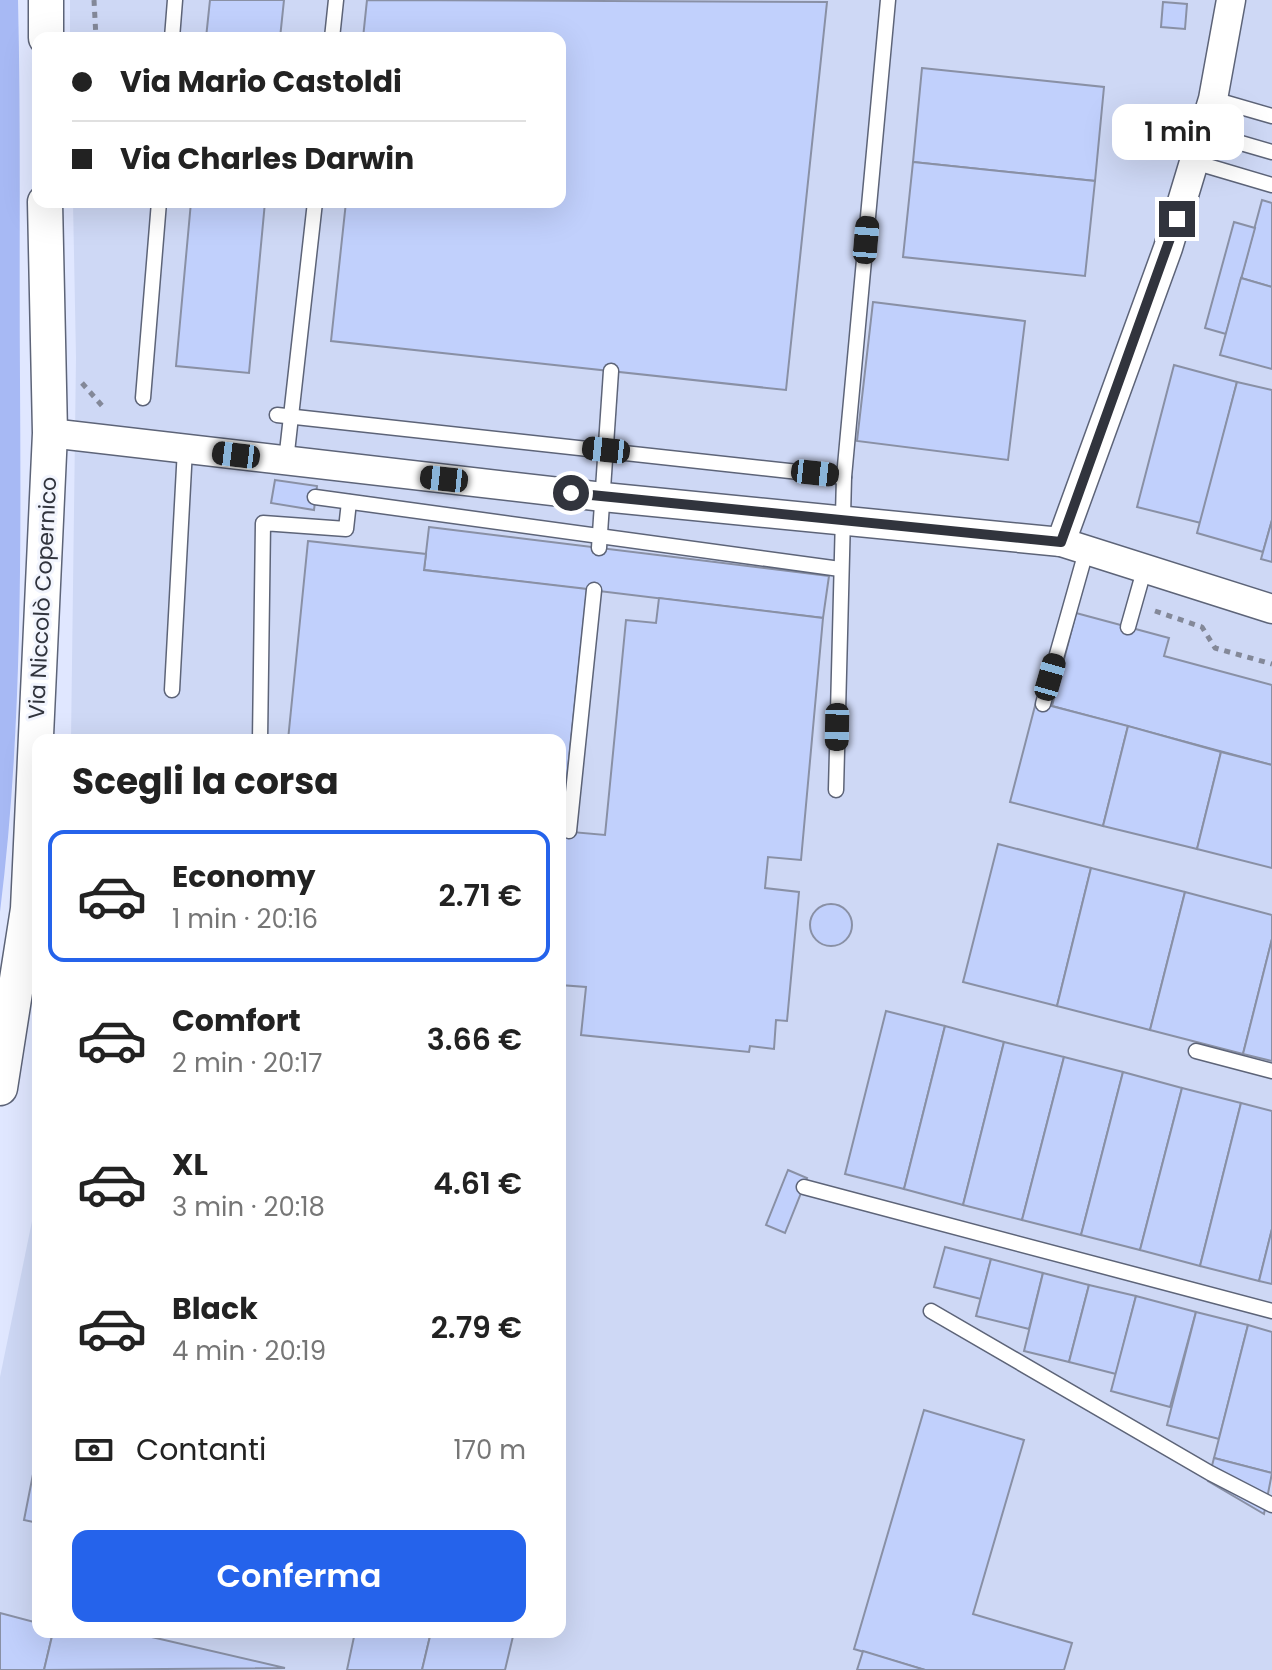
<!DOCTYPE html>
<html lang="it">
<head>
<meta charset="utf-8">
<style>
	:root { --surface:#fff; --page:#f2f2f2; --text:#222; --muted:#767676; --line:#e0e0e0; --accent:#2563eb }
	body { margin:0; font-family:Poppins,sans-serif; background:var(--page); color:var(--text); height:100vh; display:flex; flex-direction:column; font-size:30px; white-space:nowrap }
	* { box-sizing:border-box; margin:0 }
	p { font-size:26px; color:var(--muted) }
	.icon { flex:none; width:44px; height:44px; fill:none; stroke:currentColor; stroke-width:2; stroke-linecap:round; stroke-linejoin:round }
	.map { position:relative; flex:1; overflow:hidden }
	.details { position:absolute; left:32px; top:734px; width:534px; height:904px; display:flex; flex-direction:column; background:var(--surface); border-radius:16px; box-shadow:0 8px 32px #0002 }
	.details>* { flex:none }
	.banner { position:absolute; left:32px; top:32px; width:534px; height:176px; border-radius:16px; box-shadow:0 8px 32px #0002; display:grid; align-content:center; height:176px; padding:0 40px; background:var(--surface) }
	.end { position:absolute; width:36px; height:36px; margin:-18px; border:10px solid #31343d; background:#fff; box-shadow:0 0 0 4px #fff }
	.from { border-radius:50% }
	.bubble { position:absolute; height:56px; border-radius:16px; background:var(--surface); box-shadow:0 8px 32px #0002; font-size:26px; font-weight:600; line-height:56px; text-align:center }
	.car { position:absolute; width:24px; height:48px; margin:-24px -12px; border-radius:10px; box-shadow:0 0 6px 2px #0007; background:linear-gradient(#222 24%,#8ab4d8 0 40%,#222 0 76%,#8ab4d8 0 86%,#222 0) }
	.banner b { display:flex; align-items:center; gap:28px; height:76px; font-size:30px }
	.banner b+b { border-top:2px solid var(--line) }
	.banner i { width:20px; height:20px; background:var(--text) }
	ul { padding:0; list-style:none }
	li { display:flex; align-items:center; gap:24px; height:132px; margin:0 16px 12px; padding:0 24px; border:4px solid transparent; border-radius:16px }
	li div { flex:1 }
	li b { display:block; font-size:30px }
	li em { font-style:normal; font-weight:600 }
	li.current { border-color:var(--accent) }
	li>.icon { width:72px; height:72px; stroke-width:1.5 }
	h2 { padding:0 40px; font-size:36px; line-height:96px }
	.pay { display:flex; align-items:center; gap:20px; height:88px; padding:0 40px; font-size:30px }
	.pay p { margin-inline-start:auto }
	.action { display:flex; gap:16px; margin-top:auto; padding:16px 40px }
	.action a { flex:1; height:92px; border-radius:16px; background:var(--accent); color:#fff; font-size:32px; font-weight:600; line-height:92px; text-align:center }
	.map>svg:first-child { display:block }
	.built { fill:#ced8f5 }
	.green { fill:#a7b9f4 }
	.building { fill:#c1d0fc; stroke:#8990a5; stroke-width:2 }
	.lines { fill:none; stroke-linecap:round; stroke-linejoin:round }
	.service-casing { stroke:#5d6478; stroke-width:17 }
	.minor-casing { stroke:#5d6478; stroke-width:31 }
	.tertiary-casing { stroke:#5d6478; stroke-width:37 }
	.path { stroke:#838898; stroke-width:5; stroke-dasharray:6 6; stroke-linecap:butt }
	.service { stroke:#fff; stroke-width:14 }
	.minor { stroke:#fff; stroke-width:28 }
	.tertiary { stroke:#fff; stroke-width:34 }
	.route { stroke:#31343d; stroke-width:10 }
	.labels { text-anchor:middle; stroke-width:6; stroke-linejoin:round; paint-order:stroke }
	.street-label { font-size:22px; fill:#31343d; stroke:#f2f5fe }
</style>
</head>
<body>
<div class="map">
<svg width="1272" height="1670" viewBox="0 0 1272 1670">
	<rect width="100%" height="100%" fill="#e0e7ff"/>
	<polygon class="built" points="70,0 1272,0 1272,1670 0,1670 0,1377 38,1192 38,1632 560,1632 560,740 71,740 76,357 73,202 560,202 560,38 70,38"/>
	<path class="green" d="M 0,0 L 18,0 C 21,127 19,254 20,381 C 21,557 22,736 0,912 Z"/>
	<g class="building">
		<polygon points="210,0 284,0 280,38 206,38"/>
		<polygon points="367,0 827,2 786,390 331,341 346,202 560,202 560,38 363,38"/>
		<polygon points="1163,2 1187,4 1185,29 1161,27"/>
		<polygon points="922,68 1104,87 1095,181 913,162"/>
		<polygon points="913,162 1095,181 1085,276 903,257"/>
		<polygon points="1262,200 1272,203 1272,287 1241,278"/>
		<polygon points="191,202 265,202 249,373 176,366"/>
		<polygon points="1234,222 1255,228 1226,334 1205,328"/>
		<polygon points="1241,278 1272,287 1272,369 1220,355"/>
		<polygon points="873,302 1025,321 1008,460 857,441"/>
		<polygon points="1174,365 1237,382 1201,523 1137,507"/>
		<polygon points="1237,382 1272,390 1272,520 1263,552 1197,533"/>
		<polygon points="275,480 317,486 314,510 271,503"/>
		<polygon points="1272,520 1272,562 1261,559"/>
		<polygon points="429,527 829,576 823,618 424,570"/>
		<polygon points="308,541 426,554 424,570 587,589 560,845 560,740 288,740"/>
		<polygon points="659,598 823,618 801,860 768,857 765,888 799,892 787,1021 776,1020 774,1049 750,1046 749,1052 581,1035 586,987 560,985 561,831 605,835 626,620 656,623"/>
		<polygon points="1076,613 1169,638 1164,656 1272,685 1272,765 1052,706"/>
		<polygon points="1036,702 1128,726 1103,826 1010,802"/>
		<polygon points="1128,726 1221,752 1197,849 1103,826"/>
		<polygon points="1221,752 1272,765 1272,868 1197,849"/>
		<polygon points="998,844 1091,868 1057,1006 963,982"/>
		<polygon points="1091,868 1185,892 1150,1030 1057,1006"/>
		<polygon points="1185,892 1272,915 1272,939 1243,1054 1150,1030"/>
		<circle cx="831" cy="925" r="21"/>
		<polygon points="1272,939 1272,1061 1243,1054"/>
		<polygon points="886,1011 945,1026 904,1189 845,1174"/>
		<polygon points="945,1026 1004,1042 963,1205 904,1189"/>
		<polygon points="1004,1042 1064,1057 1022,1220 963,1205"/>
		<polygon points="1064,1057 1123,1072 1081,1235 1022,1220"/>
		<polygon points="1123,1072 1182,1088 1140,1250 1081,1235"/>
		<polygon points="1182,1088 1241,1103 1200,1266 1140,1250"/>
		<polygon points="1241,1103 1272,1111 1272,1229 1259,1281 1200,1266"/>
		<polygon points="788,1170 807,1178 785,1233 766,1225"/>
		<polygon points="1272,1229 1272,1284 1259,1281"/>
		<polygon points="945,1247 991,1259 981,1299 934,1287"/>
		<polygon points="991,1259 1043,1273 1029,1329 976,1316"/>
		<polygon points="1043,1273 1089,1285 1069,1362 1024,1351"/>
		<polygon points="1089,1285 1136,1296 1116,1374 1069,1362"/>
		<polygon points="1136,1296 1196,1312 1170,1407 1111,1391"/>
		<polygon points="1196,1312 1248,1325 1219,1439 1167,1425"/>
		<polygon points="1248,1325 1272,1332 1272,1473 1214,1458"/>
		<polygon points="924,1410 1024,1440 973,1614 1072,1643 1064,1670 925,1670 854,1649"/>
		<polygon points="1214,1458 1272,1473 1264,1514 1208,1481"/>
		<polygon points="36,1459 38,1459 38,1523 24,1520"/>
		<polygon points="0,1613 38,1623 38,1632 53,1632 44,1670 0,1670"/>
		<polygon points="53,1632 130,1632 285,1668 44,1670"/>
		<polygon points="355,1632 431,1632 422,1670 347,1670"/>
		<polygon points="431,1632 514,1632 505,1670 422,1670"/>
		<polygon points="863,1651 925,1670 857,1670"/>
	</g>
	<g class="lines">
		<defs>
			<g id="service">
				<polyline points="172,38 175,0"/>
				<polyline points="332,38 336,0"/>
				<polyline points="1213,99 1272,116"/>
				<polyline points="1203,132 1272,152"/>
				<polyline points="1194,162 1272,185"/>
				<polyline points="143,398 159,202"/>
				<polyline points="277,415 844,477"/>
				<polyline points="286,461 315,202"/>
				<polyline points="315,497 840,569"/>
				<polyline points="599,548 611,371"/>
				<polyline points="1128,627 1145,567"/>
				<polyline points="172,690 185,449"/>
				<polyline points="1043,704 1087,548"/>
				<polyline points="260,740 263,523 346,529 349,502"/>
				<polyline points="836,790 844,477 888,0"/>
				<polyline points="569,831 594,590"/>
				<polyline points="1196,1051 1272,1071"/>
				<polyline points="804,1187 1272,1311"/>
				<polyline points="931,1311 1210,1473 1272,1505"/>
			</g>
			<g id="minor">
				<polyline points="50,433 603,497 1061,542 1272,609"/>
				<polyline points="1061,542 1168,248 1213,99 1231,0"/>
			</g>
			<g id="tertiary">
				<polyline points="46,38 46,0"/>
				<polyline points="0,1088 28,909 50,433 45,202"/>
			</g>
		</defs>
		<use href="#service" class="service-casing"/>
		<use href="#minor" class="minor-casing"/>
		<use href="#tertiary" class="tertiary-casing"/>
		<g class="path">
			<polyline points="94,0 96,38"/>
			<polyline points="82,383 104,408"/>
			<polyline points="1155,611 1202,627 1215,648 1272,664"/>
		</g>
		<use href="#service" class="service"/>
		<use href="#minor" class="minor"/>
		<use href="#tertiary" class="tertiary"/>
	</g>
	<g class="lines">
		<polyline class="route" points="571,493 1061,542 1177,219"/>
	</g>
	<g class="labels">
		<g class="street-label">
			<text transform="translate(42 598) rotate(-87)" y="8">Via Niccolò Copernico</text>
		</g>
	</g>
</svg>
<i class="end from" style="left:571px;top:493px"></i>
<i class="end" style="left:1177px;top:219px"></i>
<div class="bubble" style="left:1112px;top:104px;width:132px">1 min</div>
<i class="car" style="left:866px;top:240px;rotate:5deg"></i>
<i class="car" style="left:606px;top:450px;rotate:276deg"></i>
<i class="car" style="left:236px;top:455px;rotate:277deg"></i>
<i class="car" style="left:815px;top:473px;rotate:96deg"></i>
<i class="car" style="left:444px;top:479px;rotate:276deg"></i>
<i class="car" style="left:1050px;top:677px;rotate:16deg"></i>
<i class="car" style="left:837px;top:727px;rotate:181deg"></i>
<div class="banner">
<b><i class="from"></i>Via Mario Castoldi</b>
<b><i></i>Via Charles Darwin</b>
</div>
<section class="details">
<h2>Scegli la corsa</h2>
<ul>
<li class="current"><svg class="icon" aria-label="car" viewBox="0 0 24 24"><path d="M5 17H2v-5l4-1 3-4h7l3 4 3 1v5h-3M9 17h6M6 11h13"/><circle cx="7" cy="17" r="2"/><circle cx="17" cy="17" r="2"/></svg><div><b>Economy</b><p>1 min · 20:16</p></div><em>2.71 €</em></li>
<li><svg class="icon" aria-label="car" viewBox="0 0 24 24"><path d="M5 17H2v-5l4-1 3-4h7l3 4 3 1v5h-3M9 17h6M6 11h13"/><circle cx="7" cy="17" r="2"/><circle cx="17" cy="17" r="2"/></svg><div><b>Comfort</b><p>2 min · 20:17</p></div><em>3.66 €</em></li>
<li><svg class="icon" aria-label="car" viewBox="0 0 24 24"><path d="M5 17H2v-5l4-1 3-4h7l3 4 3 1v5h-3M9 17h6M6 11h13"/><circle cx="7" cy="17" r="2"/><circle cx="17" cy="17" r="2"/></svg><div><b>XL</b><p>3 min · 20:18</p></div><em>4.61 €</em></li>
<li><svg class="icon" aria-label="car" viewBox="0 0 24 24"><path d="M5 17H2v-5l4-1 3-4h7l3 4 3 1v5h-3M9 17h6M6 11h13"/><circle cx="7" cy="17" r="2"/><circle cx="17" cy="17" r="2"/></svg><div><b>Black</b><p>4 min · 20:19</p></div><em>2.79 €</em></li>
</ul>
<div class="pay"><svg class="icon" aria-label="cash" viewBox="0 0 24 24"><path d="M3 7h18v10H3z"/><circle cx="12" cy="12" r="2"/></svg>Contanti<p>170 m</p></div>
<div class="action"><a>Conferma</a></div>
</section>
</div>
</body>
</html>
